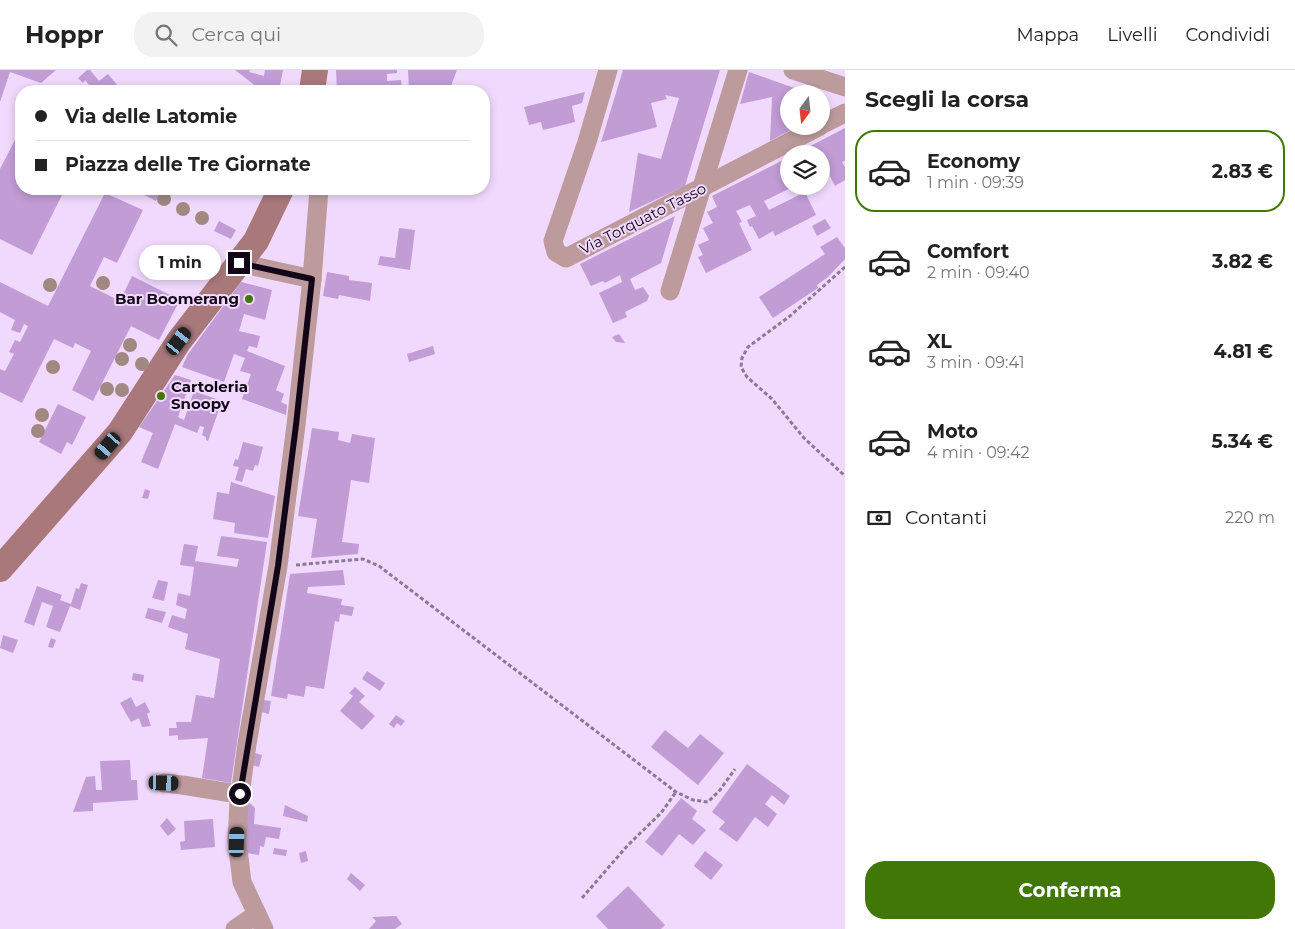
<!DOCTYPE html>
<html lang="it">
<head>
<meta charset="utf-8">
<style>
	:root { --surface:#fff; --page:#f2f2f2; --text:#222; --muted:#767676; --line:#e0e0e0; --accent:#417706 }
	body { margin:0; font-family:Montserrat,sans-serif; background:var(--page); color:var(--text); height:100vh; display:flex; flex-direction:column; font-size:19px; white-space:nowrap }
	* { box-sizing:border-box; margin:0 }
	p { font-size:16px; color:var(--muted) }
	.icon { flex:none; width:28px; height:28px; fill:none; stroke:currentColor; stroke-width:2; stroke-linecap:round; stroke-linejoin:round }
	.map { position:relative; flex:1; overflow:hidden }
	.sheet { display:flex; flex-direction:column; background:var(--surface); width:450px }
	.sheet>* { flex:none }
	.guide { position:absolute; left:15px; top:15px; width:475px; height:110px; border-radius:20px; box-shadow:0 2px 8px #0003; display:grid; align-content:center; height:110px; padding:0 20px; background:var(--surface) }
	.needle { width:32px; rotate:195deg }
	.fabs { position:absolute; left:780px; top:15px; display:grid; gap:10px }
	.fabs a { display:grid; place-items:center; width:50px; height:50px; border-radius:50%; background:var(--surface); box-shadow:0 2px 8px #0003; font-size:25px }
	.end { position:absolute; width:22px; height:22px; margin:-11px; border:6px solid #120518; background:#fff; box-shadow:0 0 0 2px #fff }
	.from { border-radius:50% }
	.bubble { position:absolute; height:35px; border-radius:18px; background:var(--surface); box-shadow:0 2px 8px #0003; font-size:16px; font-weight:700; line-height:35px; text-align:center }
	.car { position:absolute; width:15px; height:30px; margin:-15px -8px; border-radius:6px; box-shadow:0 0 4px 1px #0007; background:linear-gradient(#222 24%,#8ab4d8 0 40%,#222 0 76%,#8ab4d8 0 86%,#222 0) }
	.guide b { display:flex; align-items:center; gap:18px; height:48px; font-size:19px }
	.guide b+b { border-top:1px solid var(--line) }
	.guide i { width:12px; height:12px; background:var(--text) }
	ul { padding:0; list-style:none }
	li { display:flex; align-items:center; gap:15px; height:82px; margin:0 10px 8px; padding:0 10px; border:2px solid transparent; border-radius:20px }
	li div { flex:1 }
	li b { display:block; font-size:19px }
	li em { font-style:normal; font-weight:700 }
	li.current { border-color:var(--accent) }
	li>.icon { width:45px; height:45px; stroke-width:1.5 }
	h2 { padding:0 20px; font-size:22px; line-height:60px }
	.pay { display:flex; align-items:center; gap:12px; height:55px; padding:0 20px; font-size:19px }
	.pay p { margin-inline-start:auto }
	.primary-button { display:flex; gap:10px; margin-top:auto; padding:10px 20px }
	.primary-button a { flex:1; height:58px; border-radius:20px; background:var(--accent); color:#fff; font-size:20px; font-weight:700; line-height:58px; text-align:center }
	header { display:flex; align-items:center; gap:30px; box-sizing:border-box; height:70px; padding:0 25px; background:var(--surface); border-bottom:1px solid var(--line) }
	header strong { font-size:24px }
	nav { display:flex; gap:28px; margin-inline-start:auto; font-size:18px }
	.search { width:350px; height:45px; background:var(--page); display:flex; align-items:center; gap:12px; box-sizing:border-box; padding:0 18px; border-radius:20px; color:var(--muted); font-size:19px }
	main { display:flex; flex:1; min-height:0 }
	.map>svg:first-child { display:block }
	.building { fill:#c29cd5 }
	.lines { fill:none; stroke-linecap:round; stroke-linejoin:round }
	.path { stroke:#8c7995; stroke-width:3; stroke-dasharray:4 2.5; stroke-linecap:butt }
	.street { stroke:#bd9b9d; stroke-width:19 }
	.secondary { stroke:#a8787b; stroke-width:26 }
	.tree { fill:#a18881 }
	.route { stroke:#120518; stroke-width:6 }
	.poi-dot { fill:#417706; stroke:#f0d9fd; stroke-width:2 }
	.labels { text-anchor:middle; stroke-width:4; stroke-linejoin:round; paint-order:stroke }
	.street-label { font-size:15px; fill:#120518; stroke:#f0d9fd }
	.poi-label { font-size:15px; font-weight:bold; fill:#120518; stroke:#f0d9fd; text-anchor:end }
</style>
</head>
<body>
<header>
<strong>Hoppr</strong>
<div class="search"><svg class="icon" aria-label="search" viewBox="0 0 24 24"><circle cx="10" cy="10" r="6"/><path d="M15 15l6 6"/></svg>Cerca qui</div>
<nav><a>Mappa</a><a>Livelli</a><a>Condividi</a></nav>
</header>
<main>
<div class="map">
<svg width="845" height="859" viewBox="0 0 845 859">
	<rect width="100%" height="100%" fill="#f0d9fd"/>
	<g class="building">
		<polygon points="0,0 56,0 41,13 10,2 0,32"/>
		<polygon points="87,0 90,0 99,11 108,4 122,21 94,21 85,10 83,13 78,8"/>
		<polygon points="235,0 250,0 249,2 264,6 265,0 283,0 279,21 262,21"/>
		<polygon points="336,0 397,0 397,3 387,4 387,11 401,10 402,21 337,21"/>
		<polygon points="408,0 457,0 449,21 409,21"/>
		<polygon points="623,0 720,0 685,116 629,142 638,83 661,89 679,28 665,25 667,29 651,33 657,57 601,72"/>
		<polygon points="749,2 797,19 800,24 789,24 789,56 798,56 770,71 772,27 740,34"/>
		<polygon points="585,22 582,33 572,36 575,52 543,60 541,52 529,55 524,37"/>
		<polygon points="845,58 845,91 842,92 845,97 845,110 835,116 827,100 821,103 821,84 795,84"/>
		<polygon points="19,62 21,63 21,119 65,119 32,185 0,169 0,99"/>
		<polygon points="789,87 789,116 795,116 764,131 769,140 805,122 816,145 775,166 773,161 759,169 752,156 750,157 747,150 756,146 750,135 736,141 742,152 739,153 752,180 706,203 698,187 703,185 698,175 709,170 703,158 713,153 707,142 717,137 712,126"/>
		<polygon points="132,119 156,119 160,121 156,131"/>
		<polygon points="105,123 143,140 117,193 104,187 90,216 120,231 132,206 180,230 159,270 131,256 93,331 72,320 91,281 75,273 73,278 54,269 22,333 0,322 0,299 5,301 14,284 9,282 15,270 20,272 28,256 24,254 20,263 11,260 15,250 0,242 0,212 48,236"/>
		<polygon points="675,146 661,193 630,209 635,220 643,217 649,226 647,231 625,242 627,247 613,253 599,223 622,212 620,205 605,213 603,211 591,216 580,194"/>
		<polygon points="825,149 831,158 817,166 812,156"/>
		<polygon points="219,151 236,160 231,169 214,161"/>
		<polygon points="399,158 415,160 410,200 378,195 380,186 395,188"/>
		<polygon points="837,167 845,178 845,189 828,207 817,215 818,218 773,248 759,227 825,184 820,177"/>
		<polygon points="327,202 349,206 349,210 372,213 370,231 339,225 338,229 323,226"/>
		<polygon points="241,212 272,220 265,250 244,244 239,261 260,266 257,278 249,276 247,281 285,296 276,320 284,324 281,332 287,335 286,345 242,329 251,304 240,301 245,288 234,284 224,312 182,297 188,284"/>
		<polygon points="619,264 625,273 616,272 612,267"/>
		<polygon points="433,276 435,284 409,292 407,284"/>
		<polygon points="175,305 191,310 178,347 184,350 194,321 222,331 208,371 206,370 206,367 202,365 204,357 200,356 197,363 175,354 158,399 141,392 153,363 139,357"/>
		<polygon points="58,334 86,347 72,375 67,372 61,384 39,372"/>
		<polygon points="312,358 339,362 338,370 350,373 352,364 375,368 369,413 351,410 342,472 359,474 358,484 311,488 317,449 298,446"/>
		<polygon points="243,372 263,377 258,396 255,395 253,401 246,399 242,412 235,410 239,397 233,396 235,389 238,390"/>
		<polygon points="231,412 275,426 268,468 234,463 235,453 213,449 217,422 229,424"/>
		<polygon points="145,419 150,421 148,429 142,428"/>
		<polygon points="221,466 267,472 231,713 202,708 208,668 178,670 178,665 169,666 169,658 177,658 176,652 191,652 196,625 214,628 220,589 185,579 188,564 168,557 172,545 185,549 187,539 176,535 178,523 190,526 194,497 180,495 184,474 198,476 195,491 237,497 239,489 217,486"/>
		<polygon points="343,500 345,515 308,517 307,523 342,529 341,535 354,537 352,546 340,544 339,552 335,551 324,619 306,616 304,627 288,624 287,629 271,626 290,504"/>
		<polygon points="158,510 168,512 164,531 152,528"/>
		<polygon points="81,513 88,515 80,540 70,536 60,562 46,557 53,536 42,532 34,556 24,552 37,516 62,525 60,530 71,534 76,518 79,519"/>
		<polygon points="148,538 166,542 162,553 145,548"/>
		<polygon points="3,565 18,570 13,583 0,578"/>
		<polygon points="51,568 56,570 53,578 48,577"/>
		<polygon points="367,601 385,613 380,621 362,609"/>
		<polygon points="133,603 144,605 143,612 132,610"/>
		<polygon points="355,617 365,626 359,632 375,646 362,660 340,641 353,626 349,623"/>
		<polygon points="131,627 136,637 145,632 150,642 147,644 151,656 142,657 139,648 131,652 120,633"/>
		<polygon points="263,630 271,631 269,644 261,642"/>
		<polygon points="396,645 405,651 401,656 397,653 394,658 389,654"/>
		<polygon points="665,660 688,678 700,664 724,683 698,715 651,677"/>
		<polygon points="255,683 262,685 259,697 252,695"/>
		<polygon points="130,690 131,710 137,710 138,730 93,733 93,741 73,742 86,707 95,706 96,720 102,720 100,691"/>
		<polygon points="747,694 790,726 784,735 772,725 765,734 777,744 768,757 755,747 737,772 719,759 725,752 712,742"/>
		<polygon points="681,728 697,741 692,749 706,760 693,775 679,764 662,786 645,772"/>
		<polygon points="247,730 255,738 254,754 281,758 279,769 266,767 264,777 260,776 259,785 246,783"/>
		<polygon points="285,735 308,746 307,752 283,746"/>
		<polygon points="167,748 176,759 168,766 160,756"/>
		<polygon points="213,749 215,777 181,780 180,772 185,771 184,751"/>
		<polygon points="274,778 287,780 286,786 273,784"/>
		<polygon points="306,781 308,791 301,793 299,783"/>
		<polygon points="705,781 723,795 711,810 694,796"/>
		<polygon points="351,803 365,815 360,821 347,809"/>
		<polygon points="628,816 665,855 661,859 608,859 596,846"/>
		<polygon points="396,846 402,854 395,859 369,859 376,851 372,847"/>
	</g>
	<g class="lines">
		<g class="path">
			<polyline points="845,197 790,246 748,277 742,288 741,297 747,307 772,329 804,368 845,406"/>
			<polyline points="296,495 363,489 379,496 676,722 693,730 708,732 720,720 735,699"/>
			<polyline points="582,828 628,775 661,743 676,722"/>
		</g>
		<g class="street">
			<polyline points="608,0 587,72 553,171 556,182 566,188 820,56"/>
			<polyline points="793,0 845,17"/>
			<polyline points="821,55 845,43"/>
			<polyline points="239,193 312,209 319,119"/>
			<polyline points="670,221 738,0"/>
			<path d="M 164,713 C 189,715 214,721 240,724"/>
			<polyline points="235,859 257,844"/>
			<polyline points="264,859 242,812 237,771 239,732 247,674 278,496 296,355 312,209"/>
		</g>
		<g class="secondary">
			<polyline points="312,21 315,0"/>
			<polyline points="0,499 120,362 179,271 256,171 281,119"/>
		</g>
	</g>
	<g class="tree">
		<circle cx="164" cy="129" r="7"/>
		<circle cx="183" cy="139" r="7"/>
		<circle cx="202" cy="148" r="7"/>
		<circle cx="103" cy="213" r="7"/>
		<circle cx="50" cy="215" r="7"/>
		<circle cx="130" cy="275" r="7"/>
		<circle cx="122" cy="289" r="7"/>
		<circle cx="142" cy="294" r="7"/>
		<circle cx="53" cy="297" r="7"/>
		<circle cx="107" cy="319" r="7"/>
		<circle cx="122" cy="320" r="7"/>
		<circle cx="42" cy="345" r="7"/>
		<circle cx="38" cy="361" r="7"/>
	</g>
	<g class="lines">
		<polyline class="route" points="239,193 312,209 296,355 278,496 240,724"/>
	</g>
	<g class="poi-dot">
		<circle cx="249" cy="229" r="5"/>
		<circle cx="161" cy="326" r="5"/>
	</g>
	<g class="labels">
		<g class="street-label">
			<text transform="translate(643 149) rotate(-27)" y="5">Via Torquato Tasso</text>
		</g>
		<g class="poi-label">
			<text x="239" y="234">Bar Boomerang</text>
			<text x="171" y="322" text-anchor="start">Cartoleria<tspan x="171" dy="17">Snoopy</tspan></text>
		</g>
	</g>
</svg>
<div class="fabs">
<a><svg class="needle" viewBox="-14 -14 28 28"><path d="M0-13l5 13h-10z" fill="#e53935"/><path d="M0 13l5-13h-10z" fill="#767676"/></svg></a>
<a><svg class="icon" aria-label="layers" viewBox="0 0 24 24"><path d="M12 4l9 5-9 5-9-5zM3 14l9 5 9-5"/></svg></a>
</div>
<i class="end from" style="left:240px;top:724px"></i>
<i class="end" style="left:239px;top:193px"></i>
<div class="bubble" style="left:139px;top:175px;width:82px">1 min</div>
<i class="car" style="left:179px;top:271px;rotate:37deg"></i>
<i class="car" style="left:108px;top:376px;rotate:221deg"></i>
<i class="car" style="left:164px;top:713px;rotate:92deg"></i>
<i class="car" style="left:237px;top:772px;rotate:2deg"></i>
<div class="guide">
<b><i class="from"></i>Via delle Latomie</b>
<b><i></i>Piazza delle Tre Giornate</b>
</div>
</div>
<section class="sheet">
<h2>Scegli la corsa</h2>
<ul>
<li class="current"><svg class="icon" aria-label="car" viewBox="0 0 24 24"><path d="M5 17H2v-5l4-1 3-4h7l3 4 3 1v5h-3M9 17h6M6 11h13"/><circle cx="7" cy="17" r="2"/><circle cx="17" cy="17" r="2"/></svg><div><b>Economy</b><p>1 min · 09:39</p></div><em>2.83 €</em></li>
<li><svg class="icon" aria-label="car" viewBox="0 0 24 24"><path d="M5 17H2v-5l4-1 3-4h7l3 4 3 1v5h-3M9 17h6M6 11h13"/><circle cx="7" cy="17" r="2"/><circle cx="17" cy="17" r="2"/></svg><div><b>Comfort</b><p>2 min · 09:40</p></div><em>3.82 €</em></li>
<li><svg class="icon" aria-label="car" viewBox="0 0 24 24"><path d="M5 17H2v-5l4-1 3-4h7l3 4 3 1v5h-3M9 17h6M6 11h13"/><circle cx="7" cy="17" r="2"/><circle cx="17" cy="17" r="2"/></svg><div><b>XL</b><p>3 min · 09:41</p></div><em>4.81 €</em></li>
<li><svg class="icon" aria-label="car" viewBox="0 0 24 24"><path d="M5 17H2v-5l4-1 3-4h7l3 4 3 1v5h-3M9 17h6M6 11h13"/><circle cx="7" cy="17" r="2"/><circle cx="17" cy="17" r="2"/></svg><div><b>Moto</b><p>4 min · 09:42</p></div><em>5.34 €</em></li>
</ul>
<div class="pay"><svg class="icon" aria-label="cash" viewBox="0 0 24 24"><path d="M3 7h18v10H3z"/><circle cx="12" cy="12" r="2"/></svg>Contanti<p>220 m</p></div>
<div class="primary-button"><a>Conferma</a></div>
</section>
</main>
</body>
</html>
